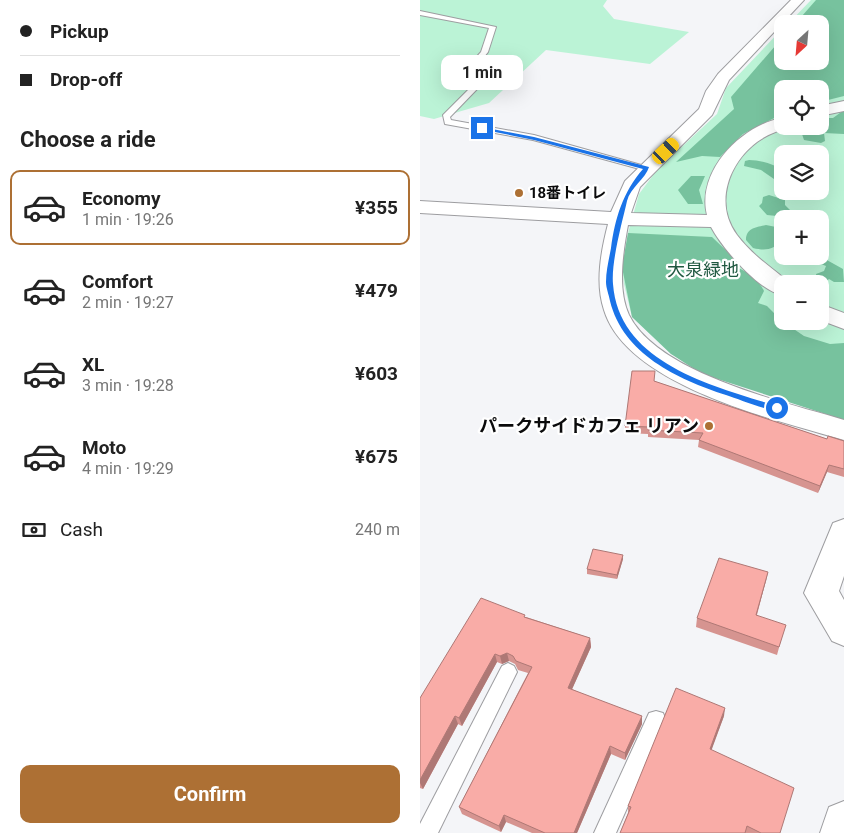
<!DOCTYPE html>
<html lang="en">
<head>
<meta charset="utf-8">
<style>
	:root { --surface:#fff; --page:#f2f2f2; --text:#222; --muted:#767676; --line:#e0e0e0; --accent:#ad7034 }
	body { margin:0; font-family:Roboto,"Noto Sans JP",sans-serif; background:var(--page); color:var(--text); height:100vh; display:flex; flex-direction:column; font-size:19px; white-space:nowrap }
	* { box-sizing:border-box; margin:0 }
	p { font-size:16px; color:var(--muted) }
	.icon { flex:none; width:28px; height:28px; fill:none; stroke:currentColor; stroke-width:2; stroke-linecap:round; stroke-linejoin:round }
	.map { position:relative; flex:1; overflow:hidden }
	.panel { display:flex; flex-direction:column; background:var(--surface); width:420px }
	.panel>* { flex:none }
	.hud { display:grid; align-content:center; height:110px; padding:0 20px; background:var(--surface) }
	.needle { width:32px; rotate:206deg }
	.tools { position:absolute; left:354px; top:15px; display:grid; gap:10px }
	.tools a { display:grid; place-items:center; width:55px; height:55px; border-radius:10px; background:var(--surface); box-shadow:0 5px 20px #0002; font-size:25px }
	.end { position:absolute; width:22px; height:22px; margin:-11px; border:6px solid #1a73e8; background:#fff; box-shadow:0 0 0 2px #fff }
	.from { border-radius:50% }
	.bubble { position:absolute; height:35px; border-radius:10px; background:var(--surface); box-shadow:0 5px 20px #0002; font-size:16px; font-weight:700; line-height:35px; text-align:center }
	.car { position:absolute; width:15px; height:30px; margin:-15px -8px; border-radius:6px; box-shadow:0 0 4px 1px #0007; background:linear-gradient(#f5c518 24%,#345 0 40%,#f5c518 0 76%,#345 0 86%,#f5c518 0) }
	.hud b { display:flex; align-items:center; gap:18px; height:48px; font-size:19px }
	.hud b+b { border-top:1px solid var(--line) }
	.hud i { width:12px; height:12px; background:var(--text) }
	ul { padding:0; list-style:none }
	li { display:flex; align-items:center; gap:15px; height:75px; margin:0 10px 8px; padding:0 10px; border:2px solid transparent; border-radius:10px }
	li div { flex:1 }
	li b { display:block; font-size:19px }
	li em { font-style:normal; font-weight:700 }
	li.selected { border-color:var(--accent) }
	li>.icon { width:45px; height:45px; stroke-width:1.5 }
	h2 { padding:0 20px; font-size:22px; line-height:60px }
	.pay { display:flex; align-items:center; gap:12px; height:55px; padding:0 20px; font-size:19px }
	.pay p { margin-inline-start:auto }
	.button { display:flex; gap:10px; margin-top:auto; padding:10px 20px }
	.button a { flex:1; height:58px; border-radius:10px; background:var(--accent); color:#fff; font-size:20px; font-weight:700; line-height:58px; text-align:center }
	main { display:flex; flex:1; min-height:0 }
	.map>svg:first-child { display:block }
	.green { fill:#bbf3d6; fill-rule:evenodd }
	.forest { fill:#77c29e }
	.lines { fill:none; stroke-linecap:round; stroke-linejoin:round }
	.lane-casing { stroke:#9d9da0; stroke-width:2 }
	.street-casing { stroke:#9d9da0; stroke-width:2 }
	.lane { fill:#fff; fill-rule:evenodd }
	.street { fill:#fff; fill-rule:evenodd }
	.wall { fill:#d69490 }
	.shaded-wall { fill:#ae7875 }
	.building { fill:#f9aca7; stroke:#ae7875 }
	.route { fill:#1a73e8 }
	.poi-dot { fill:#ad7034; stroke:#fff; stroke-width:2 }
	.labels { text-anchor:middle; stroke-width:4.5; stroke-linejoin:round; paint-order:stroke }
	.far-poi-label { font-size:15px; font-weight:bold; fill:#0b0b0c; stroke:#fff; text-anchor:start }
	.park-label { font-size:18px; fill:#1f5840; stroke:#fff }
	.poi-label { font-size:18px; font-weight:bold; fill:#0b0b0c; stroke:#fff; text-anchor:end }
</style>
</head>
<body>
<main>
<section class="panel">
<div class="hud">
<b><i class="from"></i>Pickup</b>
<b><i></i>Drop-off</b>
</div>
<h2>Choose a ride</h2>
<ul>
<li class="selected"><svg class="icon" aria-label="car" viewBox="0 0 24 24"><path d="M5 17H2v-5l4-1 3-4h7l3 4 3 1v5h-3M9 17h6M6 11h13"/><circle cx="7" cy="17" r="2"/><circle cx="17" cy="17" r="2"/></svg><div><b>Economy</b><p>1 min · 19:26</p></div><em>¥355</em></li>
<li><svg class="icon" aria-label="car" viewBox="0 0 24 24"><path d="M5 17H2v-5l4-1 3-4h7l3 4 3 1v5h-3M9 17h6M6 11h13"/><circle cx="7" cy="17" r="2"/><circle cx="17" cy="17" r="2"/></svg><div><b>Comfort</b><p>2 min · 19:27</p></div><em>¥479</em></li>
<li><svg class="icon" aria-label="car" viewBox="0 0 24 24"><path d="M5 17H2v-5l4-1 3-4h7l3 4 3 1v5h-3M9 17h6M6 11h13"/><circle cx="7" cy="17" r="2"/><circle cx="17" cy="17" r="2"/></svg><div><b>XL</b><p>3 min · 19:28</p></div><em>¥603</em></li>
<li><svg class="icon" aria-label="car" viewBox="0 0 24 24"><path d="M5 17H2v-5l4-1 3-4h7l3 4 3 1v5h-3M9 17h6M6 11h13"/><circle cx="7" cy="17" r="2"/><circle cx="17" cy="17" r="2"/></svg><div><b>Moto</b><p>4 min · 19:29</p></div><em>¥675</em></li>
</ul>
<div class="pay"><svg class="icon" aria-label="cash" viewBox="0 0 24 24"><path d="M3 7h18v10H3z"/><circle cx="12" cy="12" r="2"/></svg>Cash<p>240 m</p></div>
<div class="button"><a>Confirm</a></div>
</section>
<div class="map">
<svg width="424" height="833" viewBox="0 0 424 833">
	<rect width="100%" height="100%" fill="#f4f5f8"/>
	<g class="green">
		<polygon points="0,0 187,0 183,6 194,19 269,32 230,64 126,50 69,103 14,119 0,116"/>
		<path d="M 391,0 L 424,0 L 424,420 L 251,354 L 212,317 L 204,284 L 202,267 L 208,233 L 219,194 L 237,170 L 297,114 L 306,88 L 362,29 L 362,61 L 400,61 L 400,24 L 368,24 ZM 362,89 L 400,89 L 400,126 L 362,126 ZM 362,154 L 400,154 L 400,191 L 362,191 ZM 362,219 L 400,219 L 400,256 L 362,256 ZM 362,284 L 400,284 L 400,321 L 362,321 Z"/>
	</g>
	<g class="forest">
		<polygon points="396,0 424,0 424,96 400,102 400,89 362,89 362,114 323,134 300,157 282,156 256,162 314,109 311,97 362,38 362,61 400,61 400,24 375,24"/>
		<polygon points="424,110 424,134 404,133 405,141 401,143 384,140 382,134 376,131 376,126 400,126 400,118 413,118"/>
		<path d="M 329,160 C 340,160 354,164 362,170 L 362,177 L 354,179 L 341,170 L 324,166 L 325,161 Z"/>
		<polygon points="271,176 285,176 279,190 283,204 268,204 258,190"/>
		<polygon points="349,195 365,200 365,205 371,211 357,216 347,215 339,206 342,203 343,197"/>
		<path d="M 346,225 L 356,227 L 362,240 C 354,250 345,251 333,248 L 326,240 C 326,228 336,227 346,225 Z"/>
		<path d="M 208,233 L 292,237 L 315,259 L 316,267 C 327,271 339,280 344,291 L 338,303 L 347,306 L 362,321 L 384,336 L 410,344 L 424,343 L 424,420 L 282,374 L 251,354 L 212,317 L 202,267 Z"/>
		<polygon points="405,259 423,269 424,282 414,282 409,279 404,283 397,281 396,274 404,271 406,266 401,264"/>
	</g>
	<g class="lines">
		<defs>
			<g id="lane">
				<polygon points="0,11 76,27 68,52 59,63 61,85 30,117 31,120 114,135 232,168 227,171 113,140 25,124 23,115 53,85 51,63 61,52 69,28 0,15"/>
				<polygon points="88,663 94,666 97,672 18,833 0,833 0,824 82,666"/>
				<polygon points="236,711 243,713 246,720 196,833 174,833 229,713"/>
			</g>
			<g id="street">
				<path d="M 371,0 L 384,0 L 309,80 L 292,115 L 220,187 L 211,213 L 287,215 C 276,171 322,125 362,118 L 362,126 L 368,127 C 358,131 346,135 337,142 C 308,164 294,204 317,235 C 332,255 352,268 371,284 L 362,284 L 362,295 C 338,290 303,249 291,227 L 208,225 C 203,252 197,289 209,315 C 238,374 365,402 424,420 L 424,440 C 356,420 207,386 184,310 C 175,283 181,251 188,224 L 0,213 L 0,201 L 191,212 L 205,181 L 279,109 L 286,91 L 298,74 Z"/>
				<polygon points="424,101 424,111 400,116 400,106"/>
				<polygon points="400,304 424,313 424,329 400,320"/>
				<polygon points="424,519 424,576 419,591 424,600 424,646 412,641 384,593 413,523"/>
				<polygon points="424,801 424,833 400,833 409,807"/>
			</g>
		</defs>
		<use href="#lane" class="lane-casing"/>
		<use href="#street" class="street-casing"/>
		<use href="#lane" class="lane"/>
		<use href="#street" class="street"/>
	</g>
	<g class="wall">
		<polygon points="234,381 407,439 424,441 424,477 407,472 398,493 278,447 279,440 228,437 228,434 205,433 205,426"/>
		<polygon points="203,559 197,579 167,574 167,569"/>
		<polygon points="348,572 337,615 363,633 357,655 276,627 277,618"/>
		<polygon points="106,617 170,638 171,647 152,689 222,724 205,760 191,754 157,833 112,833 86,822 81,832 42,814 39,807 108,673 98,670 95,664 89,661 82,664 77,662 42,726 38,724 3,789 0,788 0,698"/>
		<polygon points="304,716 291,750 360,833 200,833 208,813 208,806"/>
	</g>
	<g class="shaded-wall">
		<polygon points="409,465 407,472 398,493 400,486"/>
		<polygon points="203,555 203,559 197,579 197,575"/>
		<polygon points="348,572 346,581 334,623 336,615"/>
		<polygon points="170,638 171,647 149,696 148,688"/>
		<polygon points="87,653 89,661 82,664 80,656"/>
		<polygon points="75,654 77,662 42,726 39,718"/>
		<polygon points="305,708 304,716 289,757 290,749"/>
		<polygon points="35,716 38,724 3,789 0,783 0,780"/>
		<polygon points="222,716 222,724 205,760 205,753"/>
		<polygon points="190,746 191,754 157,833 154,833"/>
		<polygon points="84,815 86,822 81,832 79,826"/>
	</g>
	<g class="building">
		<polygon points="212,371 235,371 234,381 407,439 408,436 424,441 424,469 409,465 400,486 279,440 283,433 228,430 229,427 205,426"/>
		<polygon points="173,549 203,555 197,575 167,569"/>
		<polygon points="299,558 348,572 336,615 366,625 359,647 277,618"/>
		<polygon points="61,598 105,615 104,617 170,638 148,688 222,716 205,753 190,746 154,833 125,833 84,815 79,826 39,807 112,667 96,661 93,656 87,653 80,656 75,654 39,718 35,716 0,780 0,698"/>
		<polygon points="256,688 305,708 290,749 374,788 360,833 341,833 327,826 325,833 200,833 211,807 208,806"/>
	</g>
	<path class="route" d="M 62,127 L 114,137 L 229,167 C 226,178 210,188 207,201 C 202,223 191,262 193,284 C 199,365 297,387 360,407 L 360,410 C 348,412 319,399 306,395 C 257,379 203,354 190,301 C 189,295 186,288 186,282 C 186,271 189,259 191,248 C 195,218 203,192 223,169 L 114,140 L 60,129 Z"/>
	<g class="poi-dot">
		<circle cx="99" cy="193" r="5"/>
		<circle cx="289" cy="426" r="5"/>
	</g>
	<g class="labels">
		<g class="far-poi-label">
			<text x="109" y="198">18番トイレ</text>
		</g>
		<g class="park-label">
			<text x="283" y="276">大泉緑地</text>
		</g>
		<g class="poi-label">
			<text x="279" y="432">パークサイドカフェ リアン</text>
		</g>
	</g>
</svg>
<div class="tools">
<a><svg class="needle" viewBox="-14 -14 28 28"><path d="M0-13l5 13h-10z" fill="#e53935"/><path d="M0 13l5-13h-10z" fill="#767676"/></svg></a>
<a><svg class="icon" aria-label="locate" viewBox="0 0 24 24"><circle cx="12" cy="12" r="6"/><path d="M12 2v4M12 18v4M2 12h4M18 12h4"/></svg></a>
<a><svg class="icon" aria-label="layers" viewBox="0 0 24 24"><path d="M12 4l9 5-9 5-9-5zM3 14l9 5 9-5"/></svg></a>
<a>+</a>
<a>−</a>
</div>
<i class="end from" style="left:357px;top:408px"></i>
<i class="end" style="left:62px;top:128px"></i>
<div class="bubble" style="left:21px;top:55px;width:82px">1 min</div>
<i class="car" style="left:246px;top:151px;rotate:47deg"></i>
</div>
</main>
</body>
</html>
